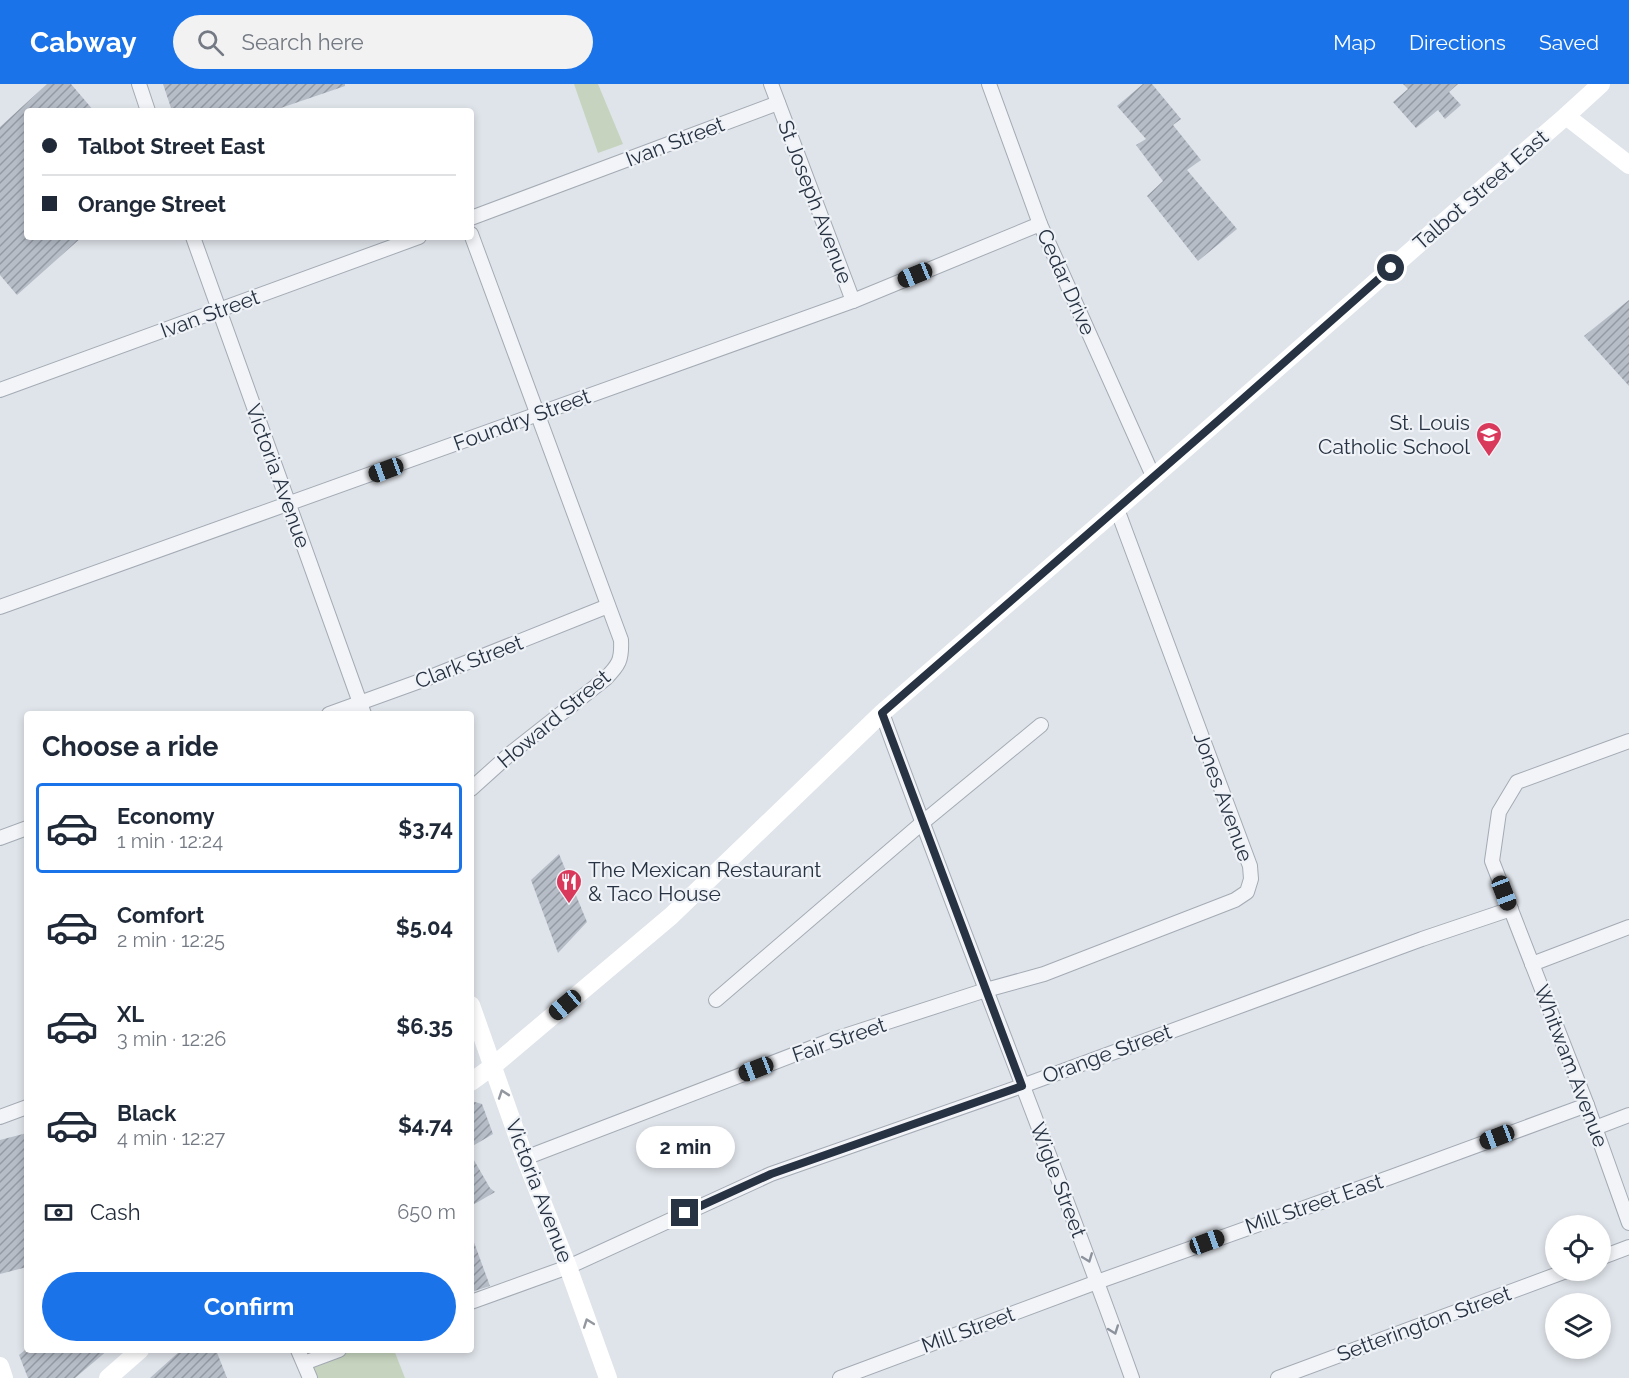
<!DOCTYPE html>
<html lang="en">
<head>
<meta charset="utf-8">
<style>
	:root { --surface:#fff; --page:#f2f2f3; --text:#1f2937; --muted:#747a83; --line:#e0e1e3; --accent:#1a73e8 }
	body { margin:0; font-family:Raleway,sans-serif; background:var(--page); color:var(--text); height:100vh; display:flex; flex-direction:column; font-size:22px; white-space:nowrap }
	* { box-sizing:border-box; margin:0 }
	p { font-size:20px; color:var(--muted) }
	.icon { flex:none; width:33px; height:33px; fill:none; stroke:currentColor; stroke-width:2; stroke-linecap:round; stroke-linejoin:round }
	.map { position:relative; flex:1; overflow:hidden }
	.side { position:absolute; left:24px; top:627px; width:450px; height:642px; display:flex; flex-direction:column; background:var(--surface); border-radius:6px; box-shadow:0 3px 9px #0003 }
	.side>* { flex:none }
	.top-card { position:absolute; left:24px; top:24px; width:450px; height:132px; border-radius:6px; box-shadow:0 3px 9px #0003; display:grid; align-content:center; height:132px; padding:0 18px; background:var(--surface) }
	.buttons { position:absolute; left:1545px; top:1131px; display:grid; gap:12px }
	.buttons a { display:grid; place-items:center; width:66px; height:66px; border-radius:50%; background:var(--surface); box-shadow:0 3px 9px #0003; font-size:30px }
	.end { position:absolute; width:27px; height:27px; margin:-14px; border:8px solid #273242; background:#fff; box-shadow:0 0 0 3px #fff }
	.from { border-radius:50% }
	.bubble { position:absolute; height:42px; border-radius:21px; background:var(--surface); box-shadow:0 3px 9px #0003; font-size:20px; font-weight:700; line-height:42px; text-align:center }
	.car { position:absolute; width:18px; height:36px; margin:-18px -9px; border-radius:8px; box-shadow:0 0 4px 2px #0007; background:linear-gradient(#222 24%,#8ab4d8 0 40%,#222 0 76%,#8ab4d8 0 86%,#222 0) }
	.top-card b { display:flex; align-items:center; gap:21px; height:57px; font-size:22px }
	.top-card b+b { border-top:2px solid var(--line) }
	.top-card i { width:15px; height:15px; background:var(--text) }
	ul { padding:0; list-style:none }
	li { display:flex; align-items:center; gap:18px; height:90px; margin:0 12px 9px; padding:0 6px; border:3px solid transparent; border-radius:6px }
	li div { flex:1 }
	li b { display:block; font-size:22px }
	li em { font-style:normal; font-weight:700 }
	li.active { border-color:var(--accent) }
	li>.icon { width:54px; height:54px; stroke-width:1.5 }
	h2 { padding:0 18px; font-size:27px; line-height:72px }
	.pay { display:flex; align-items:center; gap:15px; height:66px; padding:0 18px; font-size:22px }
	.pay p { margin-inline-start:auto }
	.cta { display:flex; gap:12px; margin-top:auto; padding:12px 18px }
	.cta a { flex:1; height:69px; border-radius:36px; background:var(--accent); color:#fff; font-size:24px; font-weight:700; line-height:69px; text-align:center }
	header { display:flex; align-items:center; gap:36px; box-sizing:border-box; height:84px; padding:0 30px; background:var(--accent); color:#fff }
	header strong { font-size:28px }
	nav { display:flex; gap:33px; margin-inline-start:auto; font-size:21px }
	.search { width:420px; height:54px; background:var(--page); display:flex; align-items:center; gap:15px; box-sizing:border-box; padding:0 21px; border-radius:33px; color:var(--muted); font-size:22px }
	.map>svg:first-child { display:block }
	.green { fill:#c6d4bf }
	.building { fill:url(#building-hatch) }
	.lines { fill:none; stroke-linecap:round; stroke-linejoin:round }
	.street-casing { stroke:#a4abb4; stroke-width:16 }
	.street { stroke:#f2f4f8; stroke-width:14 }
	.secondary { stroke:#fff; stroke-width:18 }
	.oneway { stroke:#9398a0 }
	.oneway2 { stroke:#8c939d }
	.route { stroke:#273242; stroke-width:8 }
	.labels { text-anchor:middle; stroke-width:4.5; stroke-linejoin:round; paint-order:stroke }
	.street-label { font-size:21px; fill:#273242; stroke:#eff3f7 }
	.poi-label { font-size:21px; fill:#273242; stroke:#eff3f7; text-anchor:end }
</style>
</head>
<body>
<header>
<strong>Cabway</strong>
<div class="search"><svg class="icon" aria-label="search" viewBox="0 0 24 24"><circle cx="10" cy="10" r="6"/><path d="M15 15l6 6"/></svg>Search here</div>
<nav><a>Map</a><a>Directions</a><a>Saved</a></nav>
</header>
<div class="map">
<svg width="1629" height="1294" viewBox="0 0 1629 1294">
	<defs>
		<pattern id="building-hatch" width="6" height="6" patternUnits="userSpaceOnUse" patternTransform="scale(1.5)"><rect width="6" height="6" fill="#b6bdc7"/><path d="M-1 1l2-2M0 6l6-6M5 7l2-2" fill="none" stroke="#949aa3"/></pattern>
	</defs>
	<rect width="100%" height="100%" fill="#dfe4ea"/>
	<g class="green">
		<polygon points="574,0 598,0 623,60 598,69"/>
		<polygon points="339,1266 394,1266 405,1294 310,1294 304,1279"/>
	</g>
	<g class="building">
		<polygon points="47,0 71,0 94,27 27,27 27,153 82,153 17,211 0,191 0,43"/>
		<polygon points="163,0 345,0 345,2 272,27 172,27"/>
		<polygon points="1143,0 1152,0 1181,35 1173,41 1201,76 1187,86 1237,145 1198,177 1147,112 1163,97 1136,61 1146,55 1117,22"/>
		<polygon points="1403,0 1458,0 1449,8 1461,21 1445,35 1438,26 1416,44 1393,18 1408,5"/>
		<polygon points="1629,216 1629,302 1584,252"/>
		<polygon points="559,770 587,838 558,869 531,796"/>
		<polygon points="471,1017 482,1020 493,1050 471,1063"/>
		<polygon points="27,1049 27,1183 0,1190 0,1056"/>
		<polygon points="471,1071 490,1104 495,1108 471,1122"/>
		<polygon points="472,1153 490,1202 471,1208 471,1154"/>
		<polygon points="25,1266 108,1266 75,1294 28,1294 19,1271"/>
		<polygon points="181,1266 216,1266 227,1294 150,1294"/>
	</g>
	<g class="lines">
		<defs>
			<g id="street">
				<polyline points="139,0 148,27"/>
				<polyline points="771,0 853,217"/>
				<polyline points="989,0 1040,140 1153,392"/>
				<polyline points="471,134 778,19"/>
				<path d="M 471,150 L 621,556 C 622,576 619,581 605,595 L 511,669 L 471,705"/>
				<polyline points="193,153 364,630"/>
				<polyline points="0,306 419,153"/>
				<polyline points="0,523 853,217 1040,140"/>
				<path d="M 882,629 C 963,852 1052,1071 1132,1294"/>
				<polyline points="329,630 423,596 608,522"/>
				<polyline points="1629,657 1517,698 1499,728 1492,777 1587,1021 1629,1139"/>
				<polyline points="0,754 27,744"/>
				<polyline points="1532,880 1629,843"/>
				<polyline points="716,916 922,739 1041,641"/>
				<polyline points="0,1033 27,1023"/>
				<polyline points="1595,1044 1629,1031"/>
				<polyline points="525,1074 832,956 986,906 1044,890 1217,823 1235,816 1247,808 1251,795 1250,782 1117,425"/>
				<polyline points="1600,1174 1629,1163"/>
				<polyline points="471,1218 568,1183 771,1090 1022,1002 1422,855 1511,825"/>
				<polyline points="298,1266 310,1294"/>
				<polyline points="304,1279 339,1266"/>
				<polyline points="840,1294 1097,1198 1391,1093 1587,1021"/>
				<polyline points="1278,1294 1569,1186"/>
			</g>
		</defs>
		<use href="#street" class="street-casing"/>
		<use href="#street" class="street"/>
		<g class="secondary">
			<polyline points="1566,32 1629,81"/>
			<polyline points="471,921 525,1074 568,1183 608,1294"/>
			<polyline points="471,998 493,982 671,832 882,629 1117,425 1445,137 1566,32 1601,0"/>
			<polyline points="0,1282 4,1294"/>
			<polyline points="108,1294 140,1266"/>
		</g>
	</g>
	<defs><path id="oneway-chevron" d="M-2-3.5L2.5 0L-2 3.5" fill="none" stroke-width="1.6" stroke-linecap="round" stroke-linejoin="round" transform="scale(1.5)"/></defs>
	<g class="oneway">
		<use href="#oneway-chevron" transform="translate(503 1010) rotate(-109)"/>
		<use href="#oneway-chevron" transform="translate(588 1239) rotate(-110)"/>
	</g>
	<g class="oneway2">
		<use href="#oneway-chevron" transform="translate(1088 1174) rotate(69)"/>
		<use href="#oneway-chevron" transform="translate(1114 1246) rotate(70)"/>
	</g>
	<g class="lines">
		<polyline class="route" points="685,1129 771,1090 1022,1002 882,629 1220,335 1391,184"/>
	</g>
	<defs>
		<symbol id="school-pin" viewBox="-11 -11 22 30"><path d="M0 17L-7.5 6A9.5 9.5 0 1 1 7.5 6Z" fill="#d93a5c" stroke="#eff3f7"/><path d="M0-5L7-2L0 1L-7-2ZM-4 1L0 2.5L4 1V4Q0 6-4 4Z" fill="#fff"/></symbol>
		<symbol id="restaurant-pin" viewBox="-11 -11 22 30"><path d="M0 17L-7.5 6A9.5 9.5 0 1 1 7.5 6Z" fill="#d93a5c" stroke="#eff3f7"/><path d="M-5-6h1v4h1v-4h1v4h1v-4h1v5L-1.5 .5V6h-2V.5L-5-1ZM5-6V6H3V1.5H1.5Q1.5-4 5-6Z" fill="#fff"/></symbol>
	</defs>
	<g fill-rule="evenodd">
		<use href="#school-pin" x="1474" y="336" width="30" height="40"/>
		<use href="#restaurant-pin" x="554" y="783" width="30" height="40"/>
	</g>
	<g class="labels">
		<g class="street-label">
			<text transform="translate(675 58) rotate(-21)" y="7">Ivan Street</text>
			<text transform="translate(1481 106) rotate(-41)" y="7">Talbot Street East</text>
			<text transform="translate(815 118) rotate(69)" y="7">St Joseph Avenue</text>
			<text transform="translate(1066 198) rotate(66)" y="7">Cedar Drive</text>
			<text transform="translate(210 230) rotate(-20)" y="7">Ivan Street</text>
			<text transform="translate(522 336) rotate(-20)" y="7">Foundry Street</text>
			<text transform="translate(278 392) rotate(70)" y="7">Victoria Avenue</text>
			<text transform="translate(469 578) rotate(-21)" y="7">Clark Street</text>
			<text transform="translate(554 635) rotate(-40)" y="7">Howard Street</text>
			<text transform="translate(1223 713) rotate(70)" y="7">Jones Avenue</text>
			<text transform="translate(839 956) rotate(-19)" y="7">Fair Street</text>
			<text transform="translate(1107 970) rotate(-20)" y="7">Orange Street</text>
			<text transform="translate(1571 982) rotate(69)" y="7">Whitwam Avenue</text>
			<text transform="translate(1058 1096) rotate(69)" y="7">Wigle Street</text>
			<text transform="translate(539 1107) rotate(69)" y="7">Victoria Avenue</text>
			<text transform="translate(1314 1120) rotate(-19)" y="7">Mill Street East</text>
			<text transform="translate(1424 1240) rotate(-20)" y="7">Setterington Street</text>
			<text transform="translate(968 1246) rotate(-20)" y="7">Mill Street</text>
		</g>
		<g class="poi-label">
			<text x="1470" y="346">St. Louis<tspan x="1470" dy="24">Catholic School</tspan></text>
			<text x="588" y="793" text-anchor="start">The Mexican Restaurant<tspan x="588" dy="24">&amp; Taco House</tspan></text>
		</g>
	</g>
</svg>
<div class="buttons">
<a><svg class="icon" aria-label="locate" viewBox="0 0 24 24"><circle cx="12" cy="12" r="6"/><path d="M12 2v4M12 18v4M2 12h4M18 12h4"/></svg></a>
<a><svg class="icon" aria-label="layers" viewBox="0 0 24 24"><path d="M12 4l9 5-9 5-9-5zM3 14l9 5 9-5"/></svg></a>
</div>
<i class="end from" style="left:1391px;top:184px"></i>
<i class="end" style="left:685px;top:1129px"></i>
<div class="bubble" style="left:636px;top:1042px;width:99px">2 min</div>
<i class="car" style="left:915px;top:191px;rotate:248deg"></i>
<i class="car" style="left:386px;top:386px;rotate:250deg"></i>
<i class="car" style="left:1504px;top:809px;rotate:159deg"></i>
<i class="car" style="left:565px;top:921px;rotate:230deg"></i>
<i class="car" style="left:756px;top:985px;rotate:249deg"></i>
<i class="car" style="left:1497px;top:1053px;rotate:249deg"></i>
<i class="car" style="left:1207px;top:1158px;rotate:70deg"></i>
<div class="top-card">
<b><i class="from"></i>Talbot Street East</b>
<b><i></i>Orange Street</b>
</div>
<section class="side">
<h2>Choose a ride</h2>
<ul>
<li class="active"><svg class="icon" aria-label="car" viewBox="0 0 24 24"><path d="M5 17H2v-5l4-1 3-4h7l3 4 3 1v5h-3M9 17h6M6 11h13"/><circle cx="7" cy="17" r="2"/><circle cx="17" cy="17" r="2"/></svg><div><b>Economy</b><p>1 min · 12:24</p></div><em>$3.74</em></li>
<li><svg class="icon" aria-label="car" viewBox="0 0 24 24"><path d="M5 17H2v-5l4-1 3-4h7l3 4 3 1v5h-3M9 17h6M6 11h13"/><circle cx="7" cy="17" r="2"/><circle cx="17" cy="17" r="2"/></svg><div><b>Comfort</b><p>2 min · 12:25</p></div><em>$5.04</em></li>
<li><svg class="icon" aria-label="car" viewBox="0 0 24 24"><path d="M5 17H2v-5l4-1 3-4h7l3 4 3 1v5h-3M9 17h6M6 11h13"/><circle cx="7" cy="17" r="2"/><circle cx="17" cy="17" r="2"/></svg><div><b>XL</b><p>3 min · 12:26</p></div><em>$6.35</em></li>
<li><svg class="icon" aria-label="car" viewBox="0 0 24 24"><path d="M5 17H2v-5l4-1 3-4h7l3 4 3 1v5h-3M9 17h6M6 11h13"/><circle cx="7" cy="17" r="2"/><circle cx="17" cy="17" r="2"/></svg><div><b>Black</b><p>4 min · 12:27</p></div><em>$4.74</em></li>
</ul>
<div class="pay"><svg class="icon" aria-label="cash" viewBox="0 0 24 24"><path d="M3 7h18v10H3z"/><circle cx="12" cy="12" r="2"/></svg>Cash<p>650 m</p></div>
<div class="cta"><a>Confirm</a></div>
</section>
</div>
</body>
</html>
